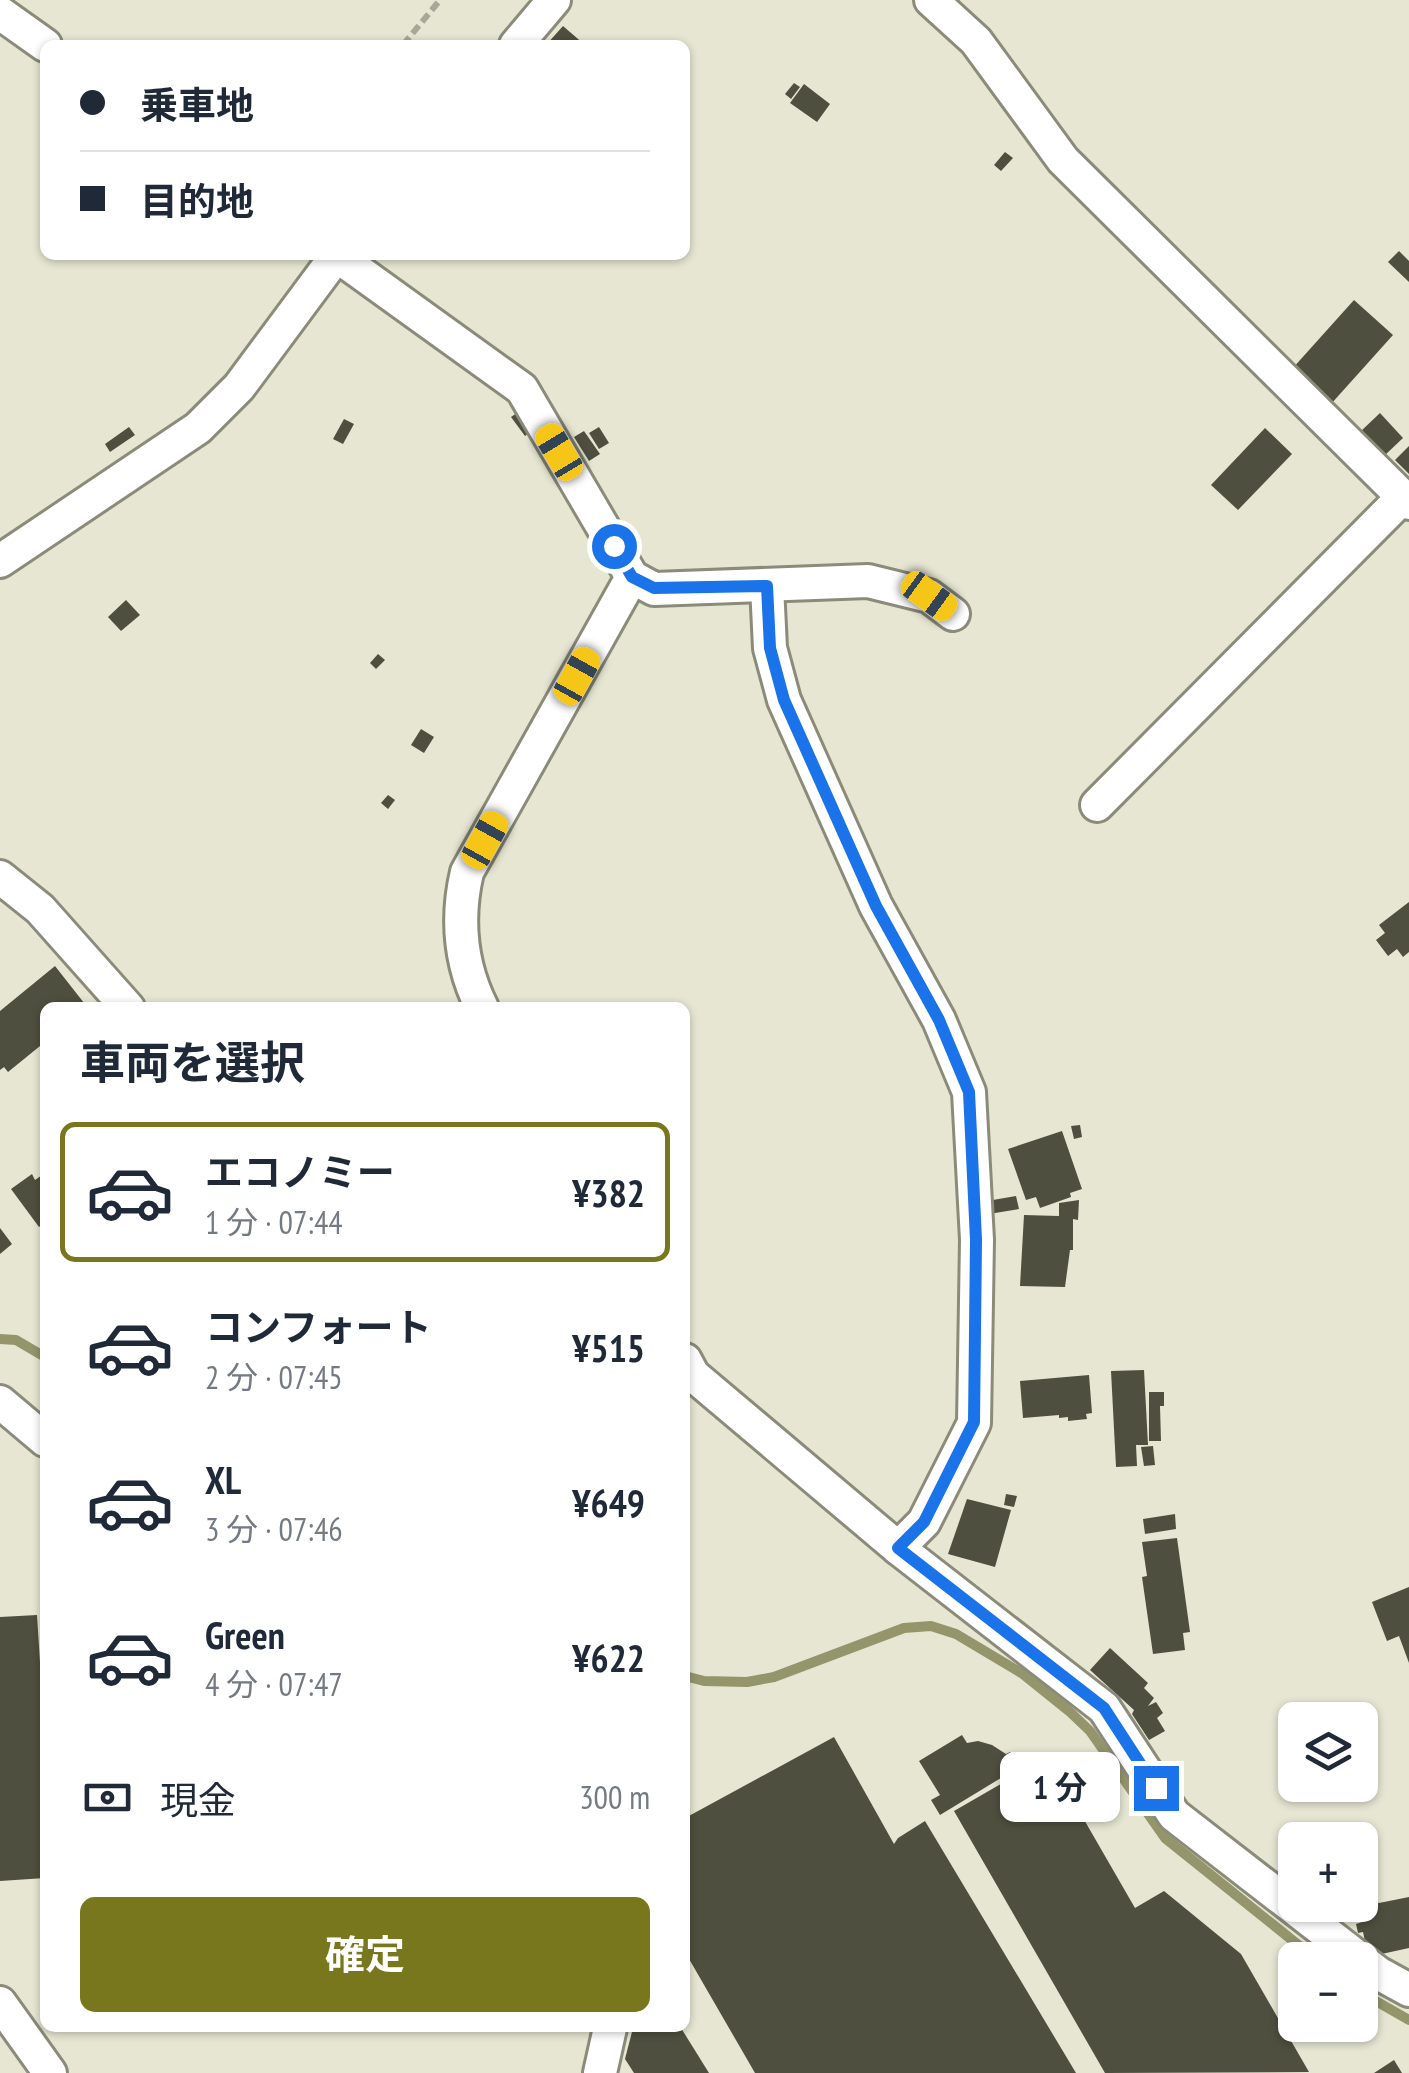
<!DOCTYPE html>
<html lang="ja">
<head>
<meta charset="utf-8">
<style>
	:root { --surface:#fff; --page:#f2f2f3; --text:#1f2937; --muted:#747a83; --line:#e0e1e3; --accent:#79771d }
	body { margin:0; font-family:"PT Sans Narrow","Noto Sans JP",sans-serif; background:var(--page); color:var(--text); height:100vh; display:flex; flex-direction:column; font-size:38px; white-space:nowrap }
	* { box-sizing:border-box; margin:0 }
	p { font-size:32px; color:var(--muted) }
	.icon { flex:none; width:55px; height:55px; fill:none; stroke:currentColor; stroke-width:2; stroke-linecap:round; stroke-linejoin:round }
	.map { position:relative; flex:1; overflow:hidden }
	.drawer { position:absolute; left:40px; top:1002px; width:650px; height:1030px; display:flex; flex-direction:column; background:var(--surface); border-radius:15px; box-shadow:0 2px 8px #0004 }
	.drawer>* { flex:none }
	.guide { position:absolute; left:40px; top:40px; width:650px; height:220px; border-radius:15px; box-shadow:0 2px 8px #0004; display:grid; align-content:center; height:220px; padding:0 40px; background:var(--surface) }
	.fabs { position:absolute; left:1278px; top:1702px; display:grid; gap:20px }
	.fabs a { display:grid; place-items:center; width:100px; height:100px; border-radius:15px; background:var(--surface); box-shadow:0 2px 8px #0004; font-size:50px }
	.end { position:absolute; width:45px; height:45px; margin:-22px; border:12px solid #1a73e8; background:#fff; box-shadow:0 0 0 5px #fff }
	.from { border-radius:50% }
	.bubble { position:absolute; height:70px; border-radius:15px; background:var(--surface); box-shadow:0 2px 8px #0004; font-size:32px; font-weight:700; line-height:70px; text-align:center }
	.car { position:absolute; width:30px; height:60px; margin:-30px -15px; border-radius:12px; box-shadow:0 0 8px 2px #0007; background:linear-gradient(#f5c518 24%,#345 0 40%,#f5c518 0 76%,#345 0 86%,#f5c518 0) }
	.guide b { display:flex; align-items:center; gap:35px; height:95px; font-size:38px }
	.guide b+b { border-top:2px solid var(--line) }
	.guide i { width:25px; height:25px; background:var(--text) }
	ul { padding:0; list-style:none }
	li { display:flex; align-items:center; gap:30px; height:140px; margin:0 20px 15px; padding:0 20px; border:5px solid transparent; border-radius:15px }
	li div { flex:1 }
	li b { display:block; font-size:38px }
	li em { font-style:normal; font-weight:700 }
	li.selected { border-color:var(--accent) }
	li>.icon { width:90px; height:90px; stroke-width:1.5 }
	h2 { padding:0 40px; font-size:45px; line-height:120px }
	.pay { display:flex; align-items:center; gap:25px; height:110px; padding:0 40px; font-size:38px }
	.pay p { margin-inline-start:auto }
	.primary-button { display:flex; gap:20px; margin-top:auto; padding:20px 40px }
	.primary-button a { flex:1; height:115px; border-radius:15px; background:var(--accent); color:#fff; font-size:40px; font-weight:700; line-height:115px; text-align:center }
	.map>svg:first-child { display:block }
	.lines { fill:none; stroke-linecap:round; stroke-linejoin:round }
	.stream { stroke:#95956c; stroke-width:10 }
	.building { fill:#4f4f3f }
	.minor-casing { stroke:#8a8b79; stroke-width:38 }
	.path { stroke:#a8a899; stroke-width:6; stroke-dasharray:10 5; stroke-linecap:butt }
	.minor { stroke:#fff; stroke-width:32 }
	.route { stroke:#1a73e8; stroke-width:12 }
</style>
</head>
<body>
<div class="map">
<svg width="1409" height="2073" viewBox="0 0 1409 2073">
	<rect width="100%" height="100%" fill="#e6e6d3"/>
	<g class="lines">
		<g class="stream">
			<polyline points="0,1339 16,1340 45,1357"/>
			<polyline points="685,1676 704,1681 747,1682 774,1677 904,1628 931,1626 956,1634 1023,1674 1069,1711 1090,1731 1165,1838 1317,1960"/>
			<polyline points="1360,1992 1409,2020"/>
		</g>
	</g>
	<g class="building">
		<polygon points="563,26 585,45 546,45"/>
		<polygon points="794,83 800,87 791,99 785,94"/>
		<polygon points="804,84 830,104 817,122 790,103"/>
		<polygon points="1005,152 1013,158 1001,171 994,165"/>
		<polygon points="1399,251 1409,261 1409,282 1388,262"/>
		<polygon points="1354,300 1393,335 1331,404 1292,369"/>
		<polygon points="521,410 534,429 525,436 511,417"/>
		<polygon points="1380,413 1403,438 1383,457 1360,432"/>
		<polygon points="344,419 354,424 343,444 333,439"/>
		<polygon points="129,427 135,435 110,452 105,444"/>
		<polygon points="599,427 609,443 599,449 589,433"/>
		<polygon points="1265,428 1292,454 1238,510 1211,485"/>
		<polygon points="584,431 600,454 589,461 574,437"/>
		<polygon points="1409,446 1409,474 1395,460"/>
		<polygon points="126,600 140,615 121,631 108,617"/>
		<polygon points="378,654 385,660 376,669 370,663"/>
		<polygon points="421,729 434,737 424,753 411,745"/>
		<polygon points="388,795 395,800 388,809 381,803"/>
		<polygon points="1409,902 1409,952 1403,957 1397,949 1388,956 1376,940 1385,933 1379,925"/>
		<polygon points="55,966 88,1008 45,1008 45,1042 8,1072 4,1067 0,1070 0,1011"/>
		<polygon points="1080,1125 1082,1137 1074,1139 1071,1126"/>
		<polygon points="1062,1131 1082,1189 1070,1193 1071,1197 1040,1208 1036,1197 1026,1200 1008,1149"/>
		<polygon points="45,1173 45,1222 39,1227 11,1189 32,1174 35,1180"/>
		<polygon points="1016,1196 1019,1209 989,1214 987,1201"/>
		<polygon points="1079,1200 1078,1220 1073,1219 1073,1250 1070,1250 1065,1287 1020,1286 1024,1215 1059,1216 1059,1203"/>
		<polygon points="0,1228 12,1244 0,1254"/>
		<polygon points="1144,1370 1148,1445 1136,1445 1137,1466 1116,1467 1111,1371"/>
		<polygon points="1089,1375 1092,1413 1086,1414 1087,1419 1068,1421 1068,1417 1059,1418 1059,1415 1023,1418 1020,1381"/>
		<polygon points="1149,1392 1164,1392 1164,1406 1160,1406 1161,1441 1149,1441"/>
		<polygon points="1153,1446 1155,1465 1144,1466 1141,1447"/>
		<polygon points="1006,1494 1017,1496 1014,1507 1004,1505"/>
		<polygon points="967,1499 1011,1510 995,1567 948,1554"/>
		<polygon points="1175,1514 1176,1529 1145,1534 1143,1519"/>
		<polygon points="1177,1538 1190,1632 1183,1633 1185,1650 1153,1654 1142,1577 1147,1576 1142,1542"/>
		<polygon points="1409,1587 1409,1663 1399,1636 1387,1641 1372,1602"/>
		<polygon points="37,1615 41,1678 45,1678 45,1878 0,1881 0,1617"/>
		<polygon points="1110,1648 1148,1683 1144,1688 1154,1698 1148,1706 1156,1702 1163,1713 1157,1718 1165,1731 1149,1740 1132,1714 1134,1710 1090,1670"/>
		<polygon points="962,1735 967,1743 978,1741 992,1745 1006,1754 1010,1752 1019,1767 940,1815 931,1800 940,1795 919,1761"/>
		<polygon points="834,1737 894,1844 898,1838 925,1821 1076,2073 755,2073 685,1952 685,1825 687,1817"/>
		<polygon points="1060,1778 1135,1908 1164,1891 1241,1954 1309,2072 1105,2073 954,1811 1006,1781 1018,1802"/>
		<polygon points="1409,1897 1409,1948 1377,1955 1376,1949 1367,1951 1363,1932 1358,1933 1356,1924 1362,1922 1359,1907"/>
		<polygon points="633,2028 681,2028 709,2073 634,2073 625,2059"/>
		<polygon points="1394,2060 1402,2073 1374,2073"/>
	</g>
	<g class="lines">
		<defs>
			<g id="minor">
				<polyline points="931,0 976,41 1063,160 1409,503"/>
				<polyline points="0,13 45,45"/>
				<polyline points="516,45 554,0"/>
				<path d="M 336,255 L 522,389 L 632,577 L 467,872 C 456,919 460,964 482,1008"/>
				<polyline points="0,561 198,428 239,387 337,255"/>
				<polyline points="632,577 654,589 868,581 929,596 953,614"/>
				<polyline points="767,586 770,648 784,700 876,906 939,1020 969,1092 977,1240 974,1423 924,1522 898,1548"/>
				<polyline points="1097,805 1403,497"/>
				<polyline points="0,877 40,909 128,1008"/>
				<polyline points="685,1360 693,1375 898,1548 1104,1708 1174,1815 1378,1973 1409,1990"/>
				<polyline points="0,1402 45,1440"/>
				<polyline points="0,2003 50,2073"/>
				<polyline points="600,2073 610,2028"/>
			</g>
		</defs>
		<use href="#minor" class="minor-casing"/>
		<polyline class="path" points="403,45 440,0"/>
		<use href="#minor" class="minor"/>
	</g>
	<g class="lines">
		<polyline class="route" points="614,546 632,577 654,588 767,586 770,648 784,700 876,906 939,1020 969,1092 976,1240 974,1422 924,1522 898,1548 1104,1708 1156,1788"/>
	</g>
</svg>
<div class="fabs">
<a><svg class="icon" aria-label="layers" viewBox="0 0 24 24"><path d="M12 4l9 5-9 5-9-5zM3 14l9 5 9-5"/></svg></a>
<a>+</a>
<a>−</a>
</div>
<i class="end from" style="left:614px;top:546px"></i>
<i class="end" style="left:1156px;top:1788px"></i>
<div class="bubble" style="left:1000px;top:1752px;width:120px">1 分</div>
<i class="car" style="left:559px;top:452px;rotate:329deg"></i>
<i class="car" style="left:929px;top:596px;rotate:126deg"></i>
<i class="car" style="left:577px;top:676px;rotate:29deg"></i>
<i class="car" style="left:485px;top:840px;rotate:29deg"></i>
<div class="guide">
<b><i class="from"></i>乗車地</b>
<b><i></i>目的地</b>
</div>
<section class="drawer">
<h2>車両を選択</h2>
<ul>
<li class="selected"><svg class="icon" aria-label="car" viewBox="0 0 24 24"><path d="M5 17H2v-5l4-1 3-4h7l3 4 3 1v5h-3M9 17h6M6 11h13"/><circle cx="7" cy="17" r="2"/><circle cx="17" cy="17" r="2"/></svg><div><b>エコノミー</b><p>1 分 · 07:44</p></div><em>¥382</em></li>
<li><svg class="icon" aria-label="car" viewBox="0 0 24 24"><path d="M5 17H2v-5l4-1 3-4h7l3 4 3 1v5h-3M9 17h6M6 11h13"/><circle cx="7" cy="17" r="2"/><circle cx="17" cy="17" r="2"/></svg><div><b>コンフォート</b><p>2 分 · 07:45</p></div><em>¥515</em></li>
<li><svg class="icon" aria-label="car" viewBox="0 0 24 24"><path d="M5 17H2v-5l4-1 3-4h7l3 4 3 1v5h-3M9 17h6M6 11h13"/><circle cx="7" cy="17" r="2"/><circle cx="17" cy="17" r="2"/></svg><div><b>XL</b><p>3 分 · 07:46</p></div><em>¥649</em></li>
<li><svg class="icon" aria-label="car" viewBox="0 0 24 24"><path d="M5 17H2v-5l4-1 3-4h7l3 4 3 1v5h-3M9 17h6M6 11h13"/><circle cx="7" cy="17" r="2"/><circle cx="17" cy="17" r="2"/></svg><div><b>Green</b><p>4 分 · 07:47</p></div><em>¥622</em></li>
</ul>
<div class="pay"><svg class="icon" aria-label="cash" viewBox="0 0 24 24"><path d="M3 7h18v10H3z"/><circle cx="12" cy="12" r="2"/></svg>現金<p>300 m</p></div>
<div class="primary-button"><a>確定</a></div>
</section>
</div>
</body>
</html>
